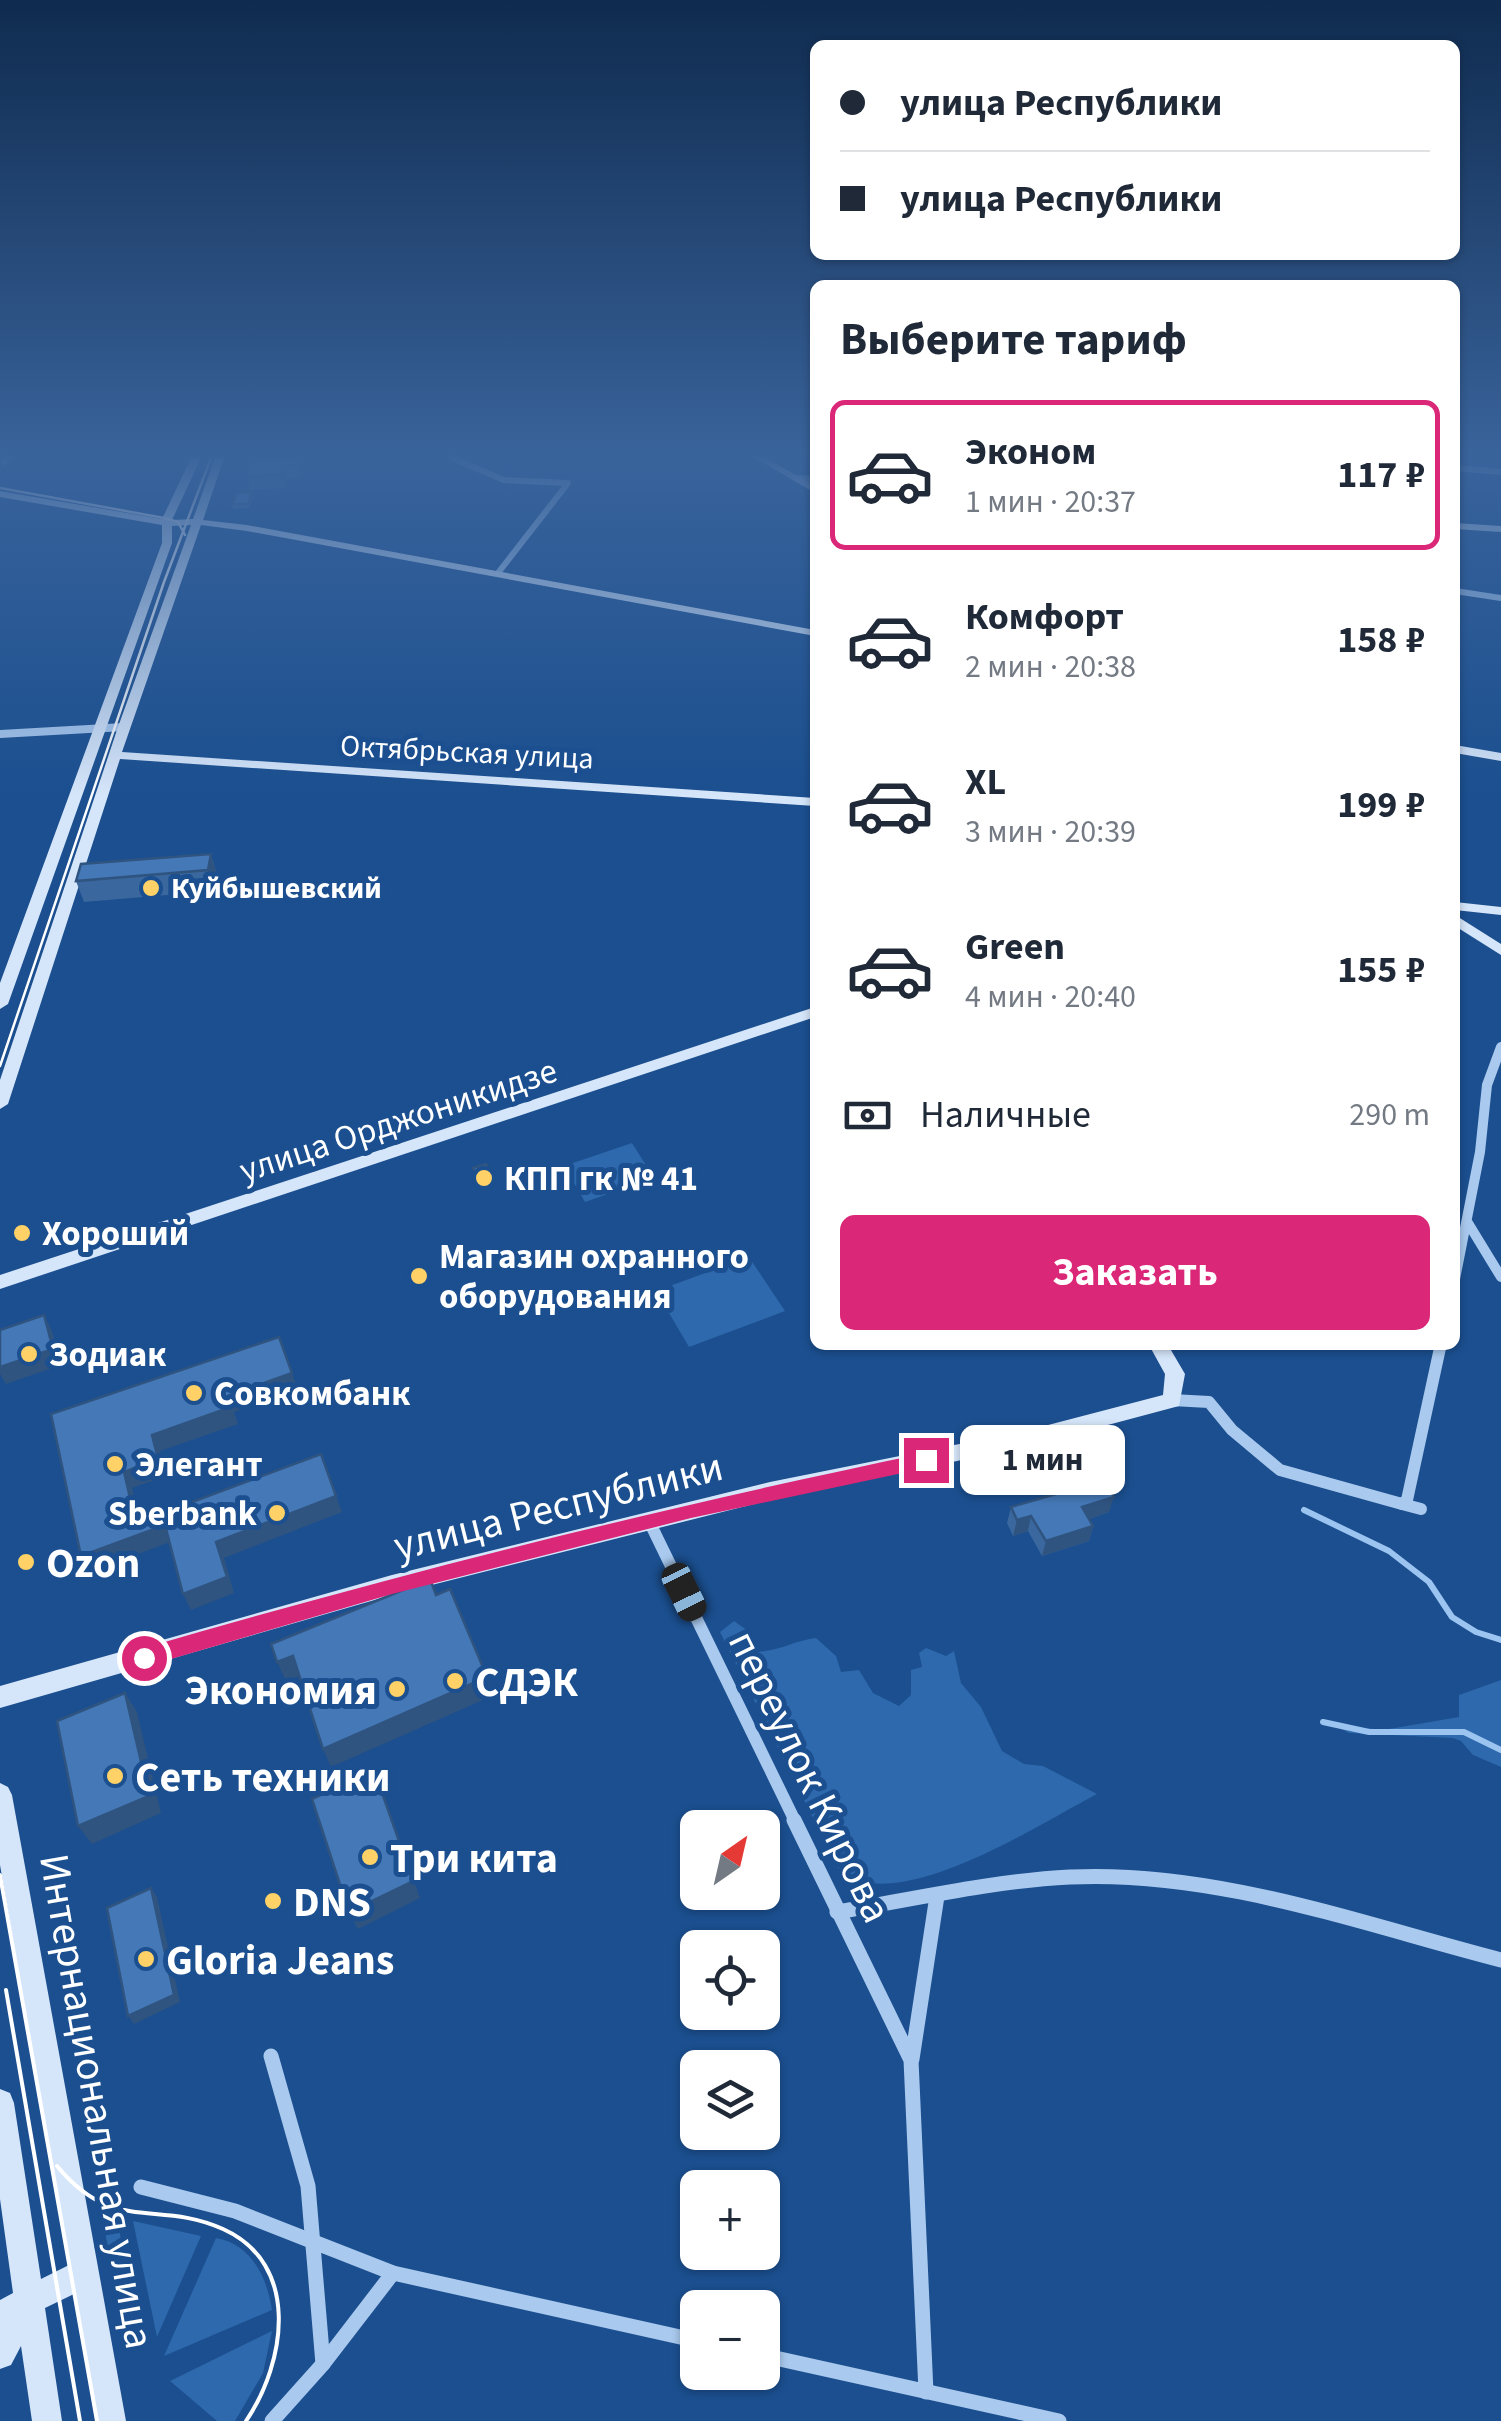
<!DOCTYPE html>
<html lang="ru">
<head>
<meta charset="utf-8">
<style>
	:root { --surface:#fff; --page:#f6f6f7; --text:#1f2937; --muted:#747a83; --line:#e0e1e3; --accent:#db2777 }
	body { margin:0; font-family:"Source Sans 3",sans-serif; background:var(--page); color:var(--text); height:100vh; display:flex; flex-direction:column; font-size:38px; white-space:nowrap }
	* { box-sizing:border-box; margin:0 }
	p { font-size:32px; color:var(--muted) }
	.icon { flex:none; width:55px; height:55px; fill:none; stroke:currentColor; stroke-width:2; stroke-linecap:round; stroke-linejoin:round }
	.map { position:relative; flex:1; overflow:hidden }
	.side { position:absolute; left:810px; top:280px; width:650px; height:1070px; display:flex; flex-direction:column; background:var(--surface); border-radius:15px; box-shadow:0 2px 8px #0004 }
	.side>* { flex:none }
	.hud { position:absolute; left:810px; top:40px; width:650px; height:220px; border-radius:15px; box-shadow:0 2px 8px #0004; display:grid; align-content:center; height:220px; padding:0 30px; background:var(--surface) }
	.needle { width:65px; rotate:34deg }
	.tools { position:absolute; left:680px; top:1810px; display:grid; gap:20px }
	.tools a { display:grid; place-items:center; width:100px; height:100px; border-radius:15px; background:var(--surface); box-shadow:0 2px 8px #0004; font-size:50px }
	.end { position:absolute; width:45px; height:45px; margin:-22px; border:12px solid #db2777; background:#fff; box-shadow:0 0 0 5px #fff }
	.from { border-radius:50% }
	.bubble { position:absolute; height:70px; border-radius:15px; background:var(--surface); box-shadow:0 2px 8px #0004; font-size:32px; font-weight:700; line-height:70px; text-align:center }
	.car { position:absolute; width:30px; height:60px; margin:-30px -15px; border-radius:12px; box-shadow:0 0 8px 2px #0007; background:linear-gradient(#222 24%,#8ab4d8 0 40%,#222 0 76%,#8ab4d8 0 86%,#222 0) }
	.hud b { display:flex; align-items:center; gap:35px; height:95px; font-size:38px }
	.hud b+b { border-top:2px solid var(--line) }
	.hud i { width:25px; height:25px; background:var(--text) }
	ul { padding:0; list-style:none }
	li { display:flex; align-items:center; gap:30px; height:150px; margin:0 20px 15px; padding:0 10px; border:5px solid transparent; border-radius:15px }
	li div { flex:1 }
	li b { display:block; font-size:38px }
	li em { font-style:normal; font-weight:700 }
	li.on { border-color:var(--accent) }
	li>.icon { width:90px; height:90px; stroke-width:1.5 }
	h2 { padding:0 30px; font-size:45px; line-height:120px }
	.pay { display:flex; align-items:center; gap:25px; height:110px; padding:0 30px; font-size:38px }
	.pay p { margin-inline-start:auto }
	.action { display:flex; gap:20px; margin-top:auto; padding:20px 30px }
	.action a { flex:1; height:115px; border-radius:15px; background:var(--accent); color:#fff; font-size:40px; font-weight:700; line-height:115px; text-align:center }
	.map>svg:first-child { display:block }
	.green { fill:#2e69ad }
	.lines { fill:none; stroke-linecap:round; stroke-linejoin:round }
	.stream { stroke:#9cc4f0; stroke-width:6 }
	.street-far4 { stroke:#a9c9ee; stroke-width:6 }
	.street-far3 { stroke:#a9c9ee; stroke-width:8 }
	.street-far2 { stroke:#a9c9ee; stroke-width:10 }
	.street-far1 { stroke:#a9c9ee; stroke-width:12 }
	.street { stroke:#a9c9ee; stroke-width:15 }
	.secondary { fill:#d6e6fa; fill-rule:evenodd }
	.tram-far1 { stroke:#fff; stroke-width:2.5 }
	.tram { stroke:#fff; stroke-width:4 }
	.wall { fill:#3a679d }
	.shaded-wall { fill:#305480 }
	.building { fill:#4478b7; stroke:#305480; stroke-width:2.5 }
	.route { fill:#db2777 }
	.poi-dot { fill:#ffd166; stroke:#1b4f8f; stroke-width:4 }
	.labels { text-anchor:middle; stroke-width:10; stroke-linejoin:round; paint-order:stroke }
	.far-street-label { font-size:30px; fill:#fff; stroke:#1b4f8f }
	.far-poi-label { font-size:30px; font-weight:bold; fill:#fff; stroke:#1b4f8f; text-anchor:start }
	.street-label { font-size:35px; fill:#fff; stroke:#1b4f8f }
	.poi-label { font-size:35px; font-weight:bold; fill:#fff; stroke:#1b4f8f; text-anchor:start }
	.near-street-label { font-size:42px; fill:#fff; stroke:#1b4f8f }
	.near-poi-label { font-size:42px; font-weight:bold; fill:#fff; stroke:#1b4f8f; text-anchor:start }
</style>
</head>
<body>
<div class="map">
<svg width="1501" height="2421" viewBox="0 0 1501 2421">
	<rect width="100%" height="100%" fill="#1b4f8f"/>
	<g class="green">
		<polygon points="632,1143 654,1178 585,1202 564,1166"/>
		<polygon points="749,1257 785,1311 689,1347 656,1291"/>
		<path d="M 734,1621 L 751,1633 L 755,1652 C 781,1651 792,1641 816,1638 L 836,1656 L 841,1672 L 859,1670 L 873,1693 L 899,1706 L 911,1695 L 911,1670 L 922,1667 L 919,1653 L 926,1648 L 946,1656 L 954,1651 L 961,1683 L 981,1707 L 1002,1751 L 1024,1764 L 1043,1766 L 1097,1794 C 1039,1824 900,1916 840,1872 L 720,1632 Z"/>
		<polygon points="1501,1680 1501,1767 1473,1755 1461,1741 1453,1738 1349,1733 1332,1724 1383,1730 1459,1717 1459,1695"/>
		<polygon points="102,2217 118,2223 139,2337 127,2343"/>
		<polygon points="133,2221 201,2236 157,2337"/>
		<path d="M 216,2238 C 251,2244 267,2277 272,2310 L 164,2356 Z"/>
		<polygon points="272,2331 263,2373 235,2421 217,2421 170,2381"/>
	</g>
	<g class="lines">
		<g class="stream">
			<polyline points="1304,1510 1389,1551 1429,1582 1452,1617 1476,1632 1501,1640"/>
			<polyline points="1323,1722 1369,1732 1464,1732 1501,1750"/>
		</g>
		<g class="street-far4">
			<polyline points="452,458 504,480 568,483 498,573"/>
			<polyline points="4,462 7,458"/>
			<polyline points="1455,468 1501,472"/>
			<polyline points="795,478 815,479"/>
			<polyline points="1455,591 1501,598"/>
		</g>
		<polyline class="street-far3" points="0,734 124,727"/>
		<g class="street-far2">
			<polyline points="1468,1223 1501,1277"/>
			<polyline points="1455,1279 1480,1152 1487,1085 1501,1047"/>
			<polyline points="1440,1351 1441,1345"/>
		</g>
		<g class="street-far1">
			<polyline points="1172,1400 1209,1402 1232,1430 1280,1470 1402,1504"/>
			<polyline points="1421,1509 1402,1504 1407,1500 1440,1348"/>
			<polyline points="649,1521 796,1823"/>
		</g>
		<g class="street">
			<polyline points="794,1820 911,2060 926,2392"/>
			<path d="M 837,1912 C 914,1899 992,1881 1070,1877 C 1216,1870 1361,1924 1501,1960"/>
			<polyline points="271,2056 308,2186 323,2364"/>
			<polyline points="912,2059 937,1896"/>
			<polyline points="141,2187 235,2211 393,2273 698,2341"/>
			<polyline points="762,2355 1059,2421"/>
			<polyline points="272,2421 323,2364 393,2273"/>
		</g>
		<g class="secondary">
			<polygon points="191,458 201,458 172,520 193,519 215,458 224,458 203,520 247,525 815,630 815,636 247,531 201,525 122,752 815,798 815,806 120,759 8,1104 0,1109 0,1080 118,727 191,525 172,526 172,543 8,1004 0,1009 0,983 162,543 162,525 0,497 0,491 162,519"/>
			<polygon points="755,458 766,458 815,486 815,493"/>
			<polygon points="1455,523 1501,526 1501,532 1455,529"/>
			<polygon points="1455,745 1501,753 1501,761 1455,753"/>
			<polygon points="1455,902 1501,907 1501,915 1455,910"/>
			<polygon points="1455,915 1501,944 1501,955 1455,926"/>
			<polygon points="815,1007 815,1017 0,1289 0,1275"/>
			<polygon points="1149,1345 1168,1345 1185,1374 1179,1406 1029,1446 770,1500 392,1595 0,1708 0,1686 392,1575 770,1482 1029,1430 1163,1395 1165,1374"/>
			<polygon points="0,1783 8,1787 12,1795 126,2421 96,2421 74,2294 45,2308 62,2421 32,2421 21,2346 11,2365 0,2369 0,2300 13,2293 0,2199 0,2089 10,2093 14,2103 41,2279 69,2265 0,1865"/>
		</g>
		<g class="tram-far1">
			<polyline points="0,488 164,518 178,522 185,535"/>
			<polyline points="0,1066 164,582 211,458"/>
		</g>
		<g class="tram">
			<polyline points="0,1875 97,2421"/>
			<polyline points="6,1990 80,2421"/>
			<path d="M 57,2166 C 114,2235 156,2199 223,2229 C 301,2264 286,2362 246,2421"/>
		</g>
	</g>
	<g class="wall">
		<polygon points="304,458 300,478 286,479 284,488 250,490 247,476"/>
		<polygon points="253,497 249,508 233,509 232,504"/>
		<polygon points="211,854 217,875 215,891 84,902 76,881"/>
		<polygon points="1011,1507 1109,1512 1089,1519 1093,1526 1089,1541 1042,1556 1028,1531 1013,1536 1007,1523"/>
	</g>
	<g class="shaded-wall">
		<polygon points="299,458 304,458 300,478 298,465"/>
		<polygon points="283,466 286,479 284,488 281,475"/>
		<polygon points="211,854 217,875 215,891 208,870"/>
		<polygon points="493,1176 494,1182 481,1186 480,1181"/>
		<polygon points="44,1315 52,1331 61,1365 6,1384 0,1374 0,1367"/>
		<polygon points="292,1373 298,1390 234,1412 238,1424 160,1451 166,1476 132,1488 143,1533 165,1525 173,1541 90,1572 81,1556 136,1523 124,1472 152,1435 228,1396"/>
		<polygon points="336,1496 342,1512 224,1558 234,1593 191,1610 183,1594 216,1542"/>
		<polygon points="1114,1497 1109,1512 1078,1523 1082,1507"/>
		<polygon points="1031,1516 1028,1531 1013,1536 1017,1520"/>
		<polygon points="1093,1526 1089,1541 1042,1556 1046,1541"/>
		<polygon points="293,1656 301,1675 286,1681 277,1662"/>
		<polygon points="487,1677 492,1696 331,1767 323,1749"/>
		<polygon points="125,1693 137,1712 161,1813 92,1844 78,1826"/>
		<polygon points="374,1770 420,1898 358,1929 349,1912"/>
		<polygon points="151,1888 157,1897 180,2002 134,2024 128,2016"/>
	</g>
	<g class="building">
		<polygon points="250,458 299,458 298,465 283,466 281,475 247,476"/>
		<polygon points="252,492 248,504 232,504 237,493"/>
		<polygon points="211,854 208,870 76,881 81,864"/>
		<polygon points="486,1164 493,1176 480,1181 473,1168"/>
		<polygon points="44,1315 53,1349 0,1367 0,1330"/>
		<polygon points="279,1337 292,1373 228,1396 231,1407 152,1435 158,1459 124,1472 136,1523 321,1454 336,1496 216,1542 227,1577 183,1594 165,1525 81,1556 51,1414"/>
		<polygon points="1105,1480 1114,1497 1082,1507 1093,1526 1046,1541 1031,1516 1017,1520 1011,1507"/>
		<polygon points="430,1579 436,1595 450,1589 487,1677 323,1749 293,1656 277,1662 271,1644"/>
		<polygon points="125,1693 149,1796 78,1826 57,1721"/>
		<polygon points="374,1770 413,1881 349,1912 312,1799"/>
		<polygon points="151,1888 174,1995 128,2016 107,1908"/>
	</g>
	<linearGradient id="sky" x2="0" y2="1"><stop stop-color="#0f2b4f"/><stop offset="0.57" stop-color="#39639b"/><stop offset="1" stop-color="#39639b" stop-opacity="0"/></linearGradient>
	<rect width="1501" height="797" fill="url(#sky)"/>
	<path class="route" d="M 926,1453 L 936,1460 L 926,1468 L 691,1518 L 392,1594 L 144,1667 L 133,1658 L 144,1648 C 405,1572 660,1508 926,1453 Z"/>
	<g class="poi-dot">
		<circle cx="151" cy="888" r="10"/>
		<circle cx="484" cy="1178" r="10"/>
		<circle cx="22" cy="1233" r="10"/>
		<circle cx="419" cy="1276" r="10"/>
		<circle cx="29" cy="1354" r="10"/>
		<circle cx="194" cy="1393" r="10"/>
		<circle cx="115" cy="1464" r="10"/>
		<circle cx="277" cy="1513" r="10"/>
		<circle cx="26" cy="1562" r="10"/>
		<circle cx="455" cy="1681" r="10"/>
		<circle cx="397" cy="1689" r="10"/>
		<circle cx="115" cy="1776" r="10"/>
		<circle cx="370" cy="1857" r="10"/>
		<circle cx="273" cy="1901" r="10"/>
		<circle cx="146" cy="1959" r="10"/>
	</g>
	<g class="labels">
		<g class="far-street-label">
			<text transform="translate(467 752) rotate(3)" y="10">Октябрьская улица</text>
		</g>
		<g class="far-poi-label">
			<text x="171" y="898">Куйбышевский</text>
		</g>
		<g class="street-label">
			<text transform="translate(398 1120) rotate(-18)" y="12">улица Орджоникидзе</text>
		</g>
		<g class="poi-label">
			<text x="504" y="1190">КПП гк № 41</text>
			<text x="42" y="1245">Хороший</text>
			<text x="439" y="1268">Магазин охранного<tspan x="439" dy="40">оборудования</tspan></text>
			<text x="49" y="1366">Зодиак</text>
			<text x="214" y="1405">Совкомбанк</text>
			<text x="135" y="1476">Элегант</text>
			<text x="257" y="1525" text-anchor="end">Sberbank</text>
		</g>
		<g class="near-street-label">
			<text transform="translate(558 1505) rotate(-14)" y="15">улица Республики</text>
			<text transform="translate(811 1776) rotate(64)" y="15">переулок Кирова</text>
			<text transform="translate(98 2101) rotate(80)" y="15">Интернациональная улица</text>
		</g>
		<g class="near-poi-label">
			<text x="46" y="1577">Ozon</text>
			<text x="475" y="1696">СДЭК</text>
			<text x="377" y="1704" text-anchor="end">Экономия</text>
			<text x="135" y="1791">Сеть техники</text>
			<text x="390" y="1872">Три кита</text>
			<text x="293" y="1916">DNS</text>
			<text x="166" y="1974">Gloria Jeans</text>
		</g>
	</g>
</svg>
<div class="tools">
<a><svg class="needle" viewBox="-14 -14 28 28"><path d="M0-13l5 13h-10z" fill="#e53935"/><path d="M0 13l5-13h-10z" fill="#747a83"/></svg></a>
<a><svg class="icon" aria-label="locate" viewBox="0 0 24 24"><circle cx="12" cy="12" r="6"/><path d="M12 2v4M12 18v4M2 12h4M18 12h4"/></svg></a>
<a><svg class="icon" aria-label="layers" viewBox="0 0 24 24"><path d="M12 4l9 5-9 5-9-5zM3 14l9 5 9-5"/></svg></a>
<a>+</a>
<a>−</a>
</div>
<i class="end from" style="left:144px;top:1658px"></i>
<i class="end" style="left:926px;top:1460px"></i>
<div class="bubble" style="left:960px;top:1425px;width:165px">1 мин</div>
<i class="car" style="left:684px;top:1592px;rotate:154deg"></i>
<div class="hud">
<b><i class="from"></i>улица Республики</b>
<b><i></i>улица Республики</b>
</div>
<section class="side">
<h2>Выберите тариф</h2>
<ul>
<li class="on"><svg class="icon" aria-label="car" viewBox="0 0 24 24"><path d="M5 17H2v-5l4-1 3-4h7l3 4 3 1v5h-3M9 17h6M6 11h13"/><circle cx="7" cy="17" r="2"/><circle cx="17" cy="17" r="2"/></svg><div><b>Эконом</b><p>1 мин · 20:37</p></div><em>117 ₽</em></li>
<li><svg class="icon" aria-label="car" viewBox="0 0 24 24"><path d="M5 17H2v-5l4-1 3-4h7l3 4 3 1v5h-3M9 17h6M6 11h13"/><circle cx="7" cy="17" r="2"/><circle cx="17" cy="17" r="2"/></svg><div><b>Комфорт</b><p>2 мин · 20:38</p></div><em>158 ₽</em></li>
<li><svg class="icon" aria-label="car" viewBox="0 0 24 24"><path d="M5 17H2v-5l4-1 3-4h7l3 4 3 1v5h-3M9 17h6M6 11h13"/><circle cx="7" cy="17" r="2"/><circle cx="17" cy="17" r="2"/></svg><div><b>XL</b><p>3 мин · 20:39</p></div><em>199 ₽</em></li>
<li><svg class="icon" aria-label="car" viewBox="0 0 24 24"><path d="M5 17H2v-5l4-1 3-4h7l3 4 3 1v5h-3M9 17h6M6 11h13"/><circle cx="7" cy="17" r="2"/><circle cx="17" cy="17" r="2"/></svg><div><b>Green</b><p>4 мин · 20:40</p></div><em>155 ₽</em></li>
</ul>
<div class="pay"><svg class="icon" aria-label="cash" viewBox="0 0 24 24"><path d="M3 7h18v10H3z"/><circle cx="12" cy="12" r="2"/></svg>Наличные<p>290 m</p></div>
<div class="action"><a>Заказать</a></div>
</section>
</div>
</body>
</html>
